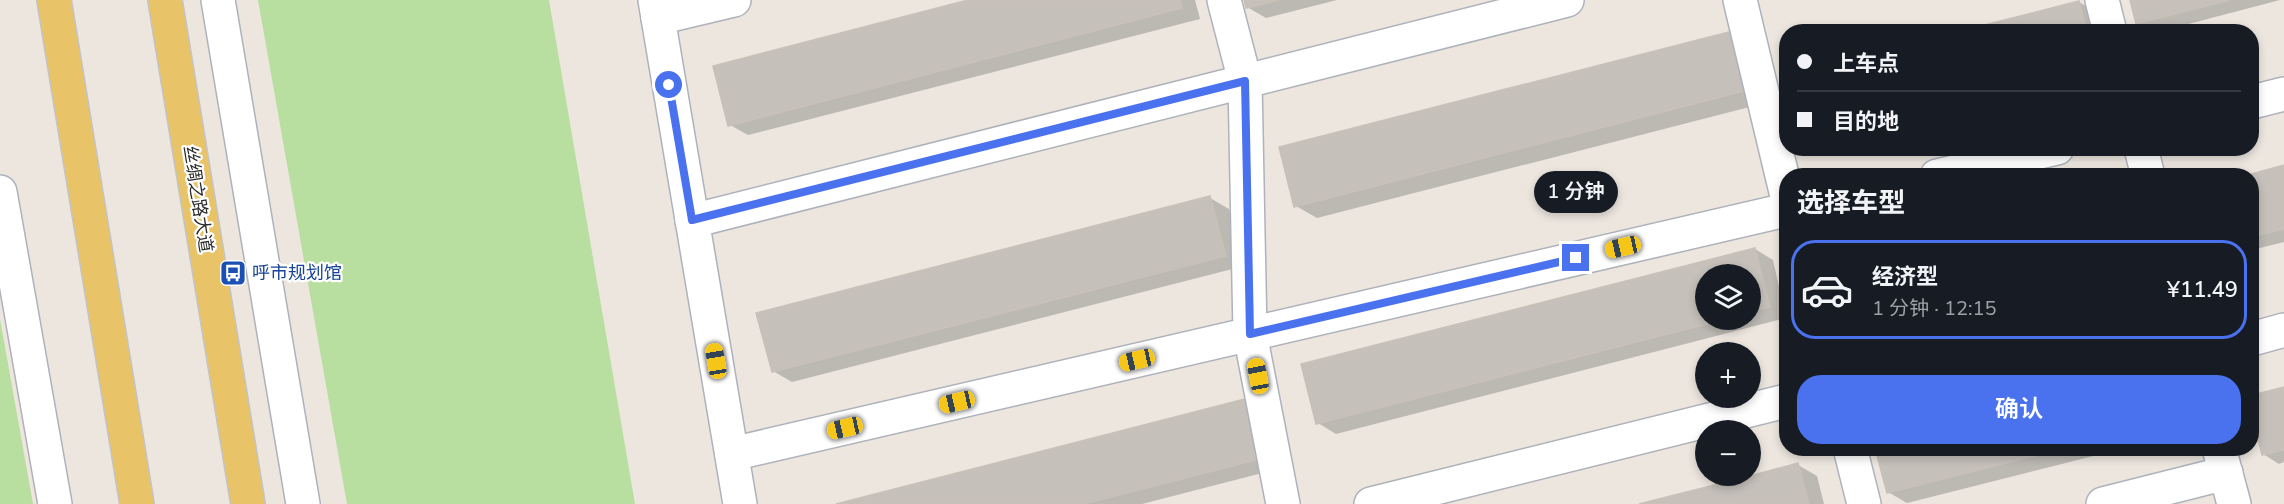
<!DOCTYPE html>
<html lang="zh">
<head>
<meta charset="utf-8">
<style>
	:root { --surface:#171b24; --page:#242831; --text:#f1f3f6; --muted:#9ea1a6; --line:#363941; --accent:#4a71ee }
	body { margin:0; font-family:"Nunito Sans","Noto Sans SC",sans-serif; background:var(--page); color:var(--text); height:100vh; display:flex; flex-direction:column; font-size:22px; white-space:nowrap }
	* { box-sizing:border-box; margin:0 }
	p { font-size:20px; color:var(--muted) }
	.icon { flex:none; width:33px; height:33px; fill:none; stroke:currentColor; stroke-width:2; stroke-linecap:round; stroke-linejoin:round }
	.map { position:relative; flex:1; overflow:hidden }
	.panel { position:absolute; left:1779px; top:168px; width:480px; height:288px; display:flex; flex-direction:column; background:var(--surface); border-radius:24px; box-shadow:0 3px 9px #0003 }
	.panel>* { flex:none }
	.hud { position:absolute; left:1779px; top:24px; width:480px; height:132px; border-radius:24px; box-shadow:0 3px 9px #0003; display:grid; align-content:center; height:132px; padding:0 18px; background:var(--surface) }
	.tools { position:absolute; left:1695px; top:264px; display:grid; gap:12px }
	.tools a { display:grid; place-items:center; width:66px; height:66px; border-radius:50%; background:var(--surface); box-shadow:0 3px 9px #0003; font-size:30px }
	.end { position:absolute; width:27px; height:27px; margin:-14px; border:8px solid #4a71ee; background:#fff; box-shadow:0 0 0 3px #fff }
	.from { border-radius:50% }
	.bubble { position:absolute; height:42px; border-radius:21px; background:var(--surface); box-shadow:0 3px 9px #0003; font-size:20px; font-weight:600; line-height:42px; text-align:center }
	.car { position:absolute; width:18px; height:36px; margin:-18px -9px; border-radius:8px; box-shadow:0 0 4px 2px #0007; background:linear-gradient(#f5c518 24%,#345 0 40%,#f5c518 0 76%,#345 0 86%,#f5c518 0) }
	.hud b { display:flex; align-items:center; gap:21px; height:57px; font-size:22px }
	.hud b+b { border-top:2px solid var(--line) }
	.hud i { width:15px; height:15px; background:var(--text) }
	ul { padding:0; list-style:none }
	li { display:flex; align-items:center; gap:18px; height:99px; margin:0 12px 9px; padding:0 6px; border:3px solid transparent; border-radius:24px }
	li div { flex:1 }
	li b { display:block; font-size:22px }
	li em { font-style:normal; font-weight:600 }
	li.on { border-color:var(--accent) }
	li>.icon { width:54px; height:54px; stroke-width:1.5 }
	h2 { padding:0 18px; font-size:27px; line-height:72px }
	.button { display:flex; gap:12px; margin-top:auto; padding:12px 18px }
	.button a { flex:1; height:69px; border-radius:24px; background:var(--accent); color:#fff; font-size:24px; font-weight:600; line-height:69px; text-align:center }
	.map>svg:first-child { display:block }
	.green { fill:#b8df9f }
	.shadow { fill:#0003; fill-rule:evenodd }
	.building { fill:#c5c0ba; stroke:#c8c1b8; stroke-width:1.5 }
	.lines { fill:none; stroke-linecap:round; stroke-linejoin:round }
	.minor-casing { stroke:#afb2bb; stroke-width:36 }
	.major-casing { stroke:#c4c4c4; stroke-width:36 }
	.minor { stroke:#fff; stroke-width:33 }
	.major { stroke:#e8c368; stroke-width:33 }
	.route { stroke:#4a71ee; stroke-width:8 }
	.labels { text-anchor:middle; stroke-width:4.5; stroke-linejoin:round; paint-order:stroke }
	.street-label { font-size:18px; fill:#2b2b2b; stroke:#fff }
	.transit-label { font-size:18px; fill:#164399; stroke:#fff; text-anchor:start }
</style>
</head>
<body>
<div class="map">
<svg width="2284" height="504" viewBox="0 0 2284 504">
	<rect width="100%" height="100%" fill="#ece6df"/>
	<g class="green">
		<polygon points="258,0 549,0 635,504 347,504"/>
		<polygon points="0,319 33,504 0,504"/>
	</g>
	<g class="shadow">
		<polygon points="974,0 1195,0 1200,19 748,135 730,125"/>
		<polygon points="1245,0 1337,0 1266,18 1247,7"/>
		<polygon points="2132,0 2280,0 2158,32 2152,32 2138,23"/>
		<polygon points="2079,2 2098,13 2103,32 1963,32"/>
		<polygon points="1733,32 1769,102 1317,218 1296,206"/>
		<polygon points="2284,167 2284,242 2252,250 2252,176"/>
		<polygon points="1210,198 1229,209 1244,266 792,382 773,371"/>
		<path d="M 1755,249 L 1773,260 L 1786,318 L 1336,434 L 1318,423 ZM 1706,274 L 1750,274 L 1750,320 L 1706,320 Z"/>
		<polygon points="2284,388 2284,462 2279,464 2263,454 2252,410 2252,397"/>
		<polygon points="1248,400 1282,468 1142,504 842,504"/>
		<polygon points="1877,448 2125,448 1907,503 1888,492"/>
		<polygon points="1798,465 1817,476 1824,504 1645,504"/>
	</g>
	<g class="building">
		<polygon points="968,0 1180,0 1182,8 728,126 713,66"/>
		<polygon points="1244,0 1279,0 1246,8"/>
		<polygon points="2130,0 2230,0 2136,24"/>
		<polygon points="2079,1 2087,32 1957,32"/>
		<polygon points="1733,31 1748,90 1294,207 1279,147"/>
		<polygon points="2284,165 2284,229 2252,237 2252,176 2244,176"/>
		<polygon points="1210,196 1226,256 772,372 756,313"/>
		<polygon points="1755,248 1770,307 1750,312 1750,274 1706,274 1706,320 1723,320 1316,424 1301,364"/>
		<polygon points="2284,387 2284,450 2262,455 2252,416 2252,395"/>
		<polygon points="1249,398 1264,458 1084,504 836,504"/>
		<polygon points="1875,448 2066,448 1887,493"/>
		<polygon points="1798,463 1809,504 1639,504 1750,476"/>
	</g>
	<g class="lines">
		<defs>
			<g id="minor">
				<polyline points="218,0 303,504"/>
				<polyline points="655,0 740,504"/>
				<polyline points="1224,0 1245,81 1250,334 1283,504"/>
				<polyline points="1740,0 1786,192"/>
				<polyline points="2102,0 2110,32"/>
				<polyline points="658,18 734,0"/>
				<polyline points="2252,102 2284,94"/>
				<polyline points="2141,148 2148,176"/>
				<polyline points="1937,176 2057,148"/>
				<polyline points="0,192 55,504"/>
				<polyline points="692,221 1567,0"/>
				<polyline points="2252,339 2284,330"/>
				<polyline points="1850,448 1864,504"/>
				<polyline points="2219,448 2234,504"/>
				<polyline points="732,454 1786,210"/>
				<polyline points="1371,504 1786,401"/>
				<polyline points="2103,504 2226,473"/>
			</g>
			<g id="major">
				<polyline points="54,0 137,504"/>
				<polyline points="165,0 248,504"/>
			</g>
		</defs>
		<use href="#minor" class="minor-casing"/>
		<use href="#major" class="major-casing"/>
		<use href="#minor" class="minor"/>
		<use href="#major" class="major"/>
	</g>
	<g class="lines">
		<polyline class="route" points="669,85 692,220 1245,81 1250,334 1576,258"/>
	</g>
	<defs>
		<symbol id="bus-square" viewBox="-11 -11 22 22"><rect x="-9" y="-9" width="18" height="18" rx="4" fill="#1a4fb4" stroke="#fff"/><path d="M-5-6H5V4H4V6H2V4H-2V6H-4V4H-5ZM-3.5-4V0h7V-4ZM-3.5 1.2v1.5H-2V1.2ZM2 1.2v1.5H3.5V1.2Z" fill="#fff"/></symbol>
	</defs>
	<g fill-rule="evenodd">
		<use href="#bus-square" x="218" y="258" width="30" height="30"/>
	</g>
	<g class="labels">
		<g class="street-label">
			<text transform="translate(198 199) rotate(81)" y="6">丝绸之路大道</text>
		</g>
		<g class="transit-label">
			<text x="252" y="279">呼市规划馆</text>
		</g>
	</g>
</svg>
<div class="tools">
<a><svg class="icon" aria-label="layers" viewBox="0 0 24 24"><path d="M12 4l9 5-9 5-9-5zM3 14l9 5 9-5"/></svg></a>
<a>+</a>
<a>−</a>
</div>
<i class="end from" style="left:669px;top:85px"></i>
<i class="end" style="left:1576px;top:258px"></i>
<div class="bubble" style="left:1534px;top:171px;width:84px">1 分钟</div>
<i class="car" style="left:1623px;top:247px;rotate:257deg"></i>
<i class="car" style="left:1137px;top:360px;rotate:257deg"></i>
<i class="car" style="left:716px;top:361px;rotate:350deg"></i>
<i class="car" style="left:1258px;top:376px;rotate:349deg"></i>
<i class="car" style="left:957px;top:402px;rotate:257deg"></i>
<i class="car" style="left:845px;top:428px;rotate:257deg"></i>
<div class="hud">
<b><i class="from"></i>上车点</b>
<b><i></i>目的地</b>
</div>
<section class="panel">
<h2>选择车型</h2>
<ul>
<li class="on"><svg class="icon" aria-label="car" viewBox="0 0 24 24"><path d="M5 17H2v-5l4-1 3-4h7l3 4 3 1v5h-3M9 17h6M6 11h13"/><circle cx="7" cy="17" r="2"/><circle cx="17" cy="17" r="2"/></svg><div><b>经济型</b><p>1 分钟 · 12:15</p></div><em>¥11.49</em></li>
</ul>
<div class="button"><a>确认</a></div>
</section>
</div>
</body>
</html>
